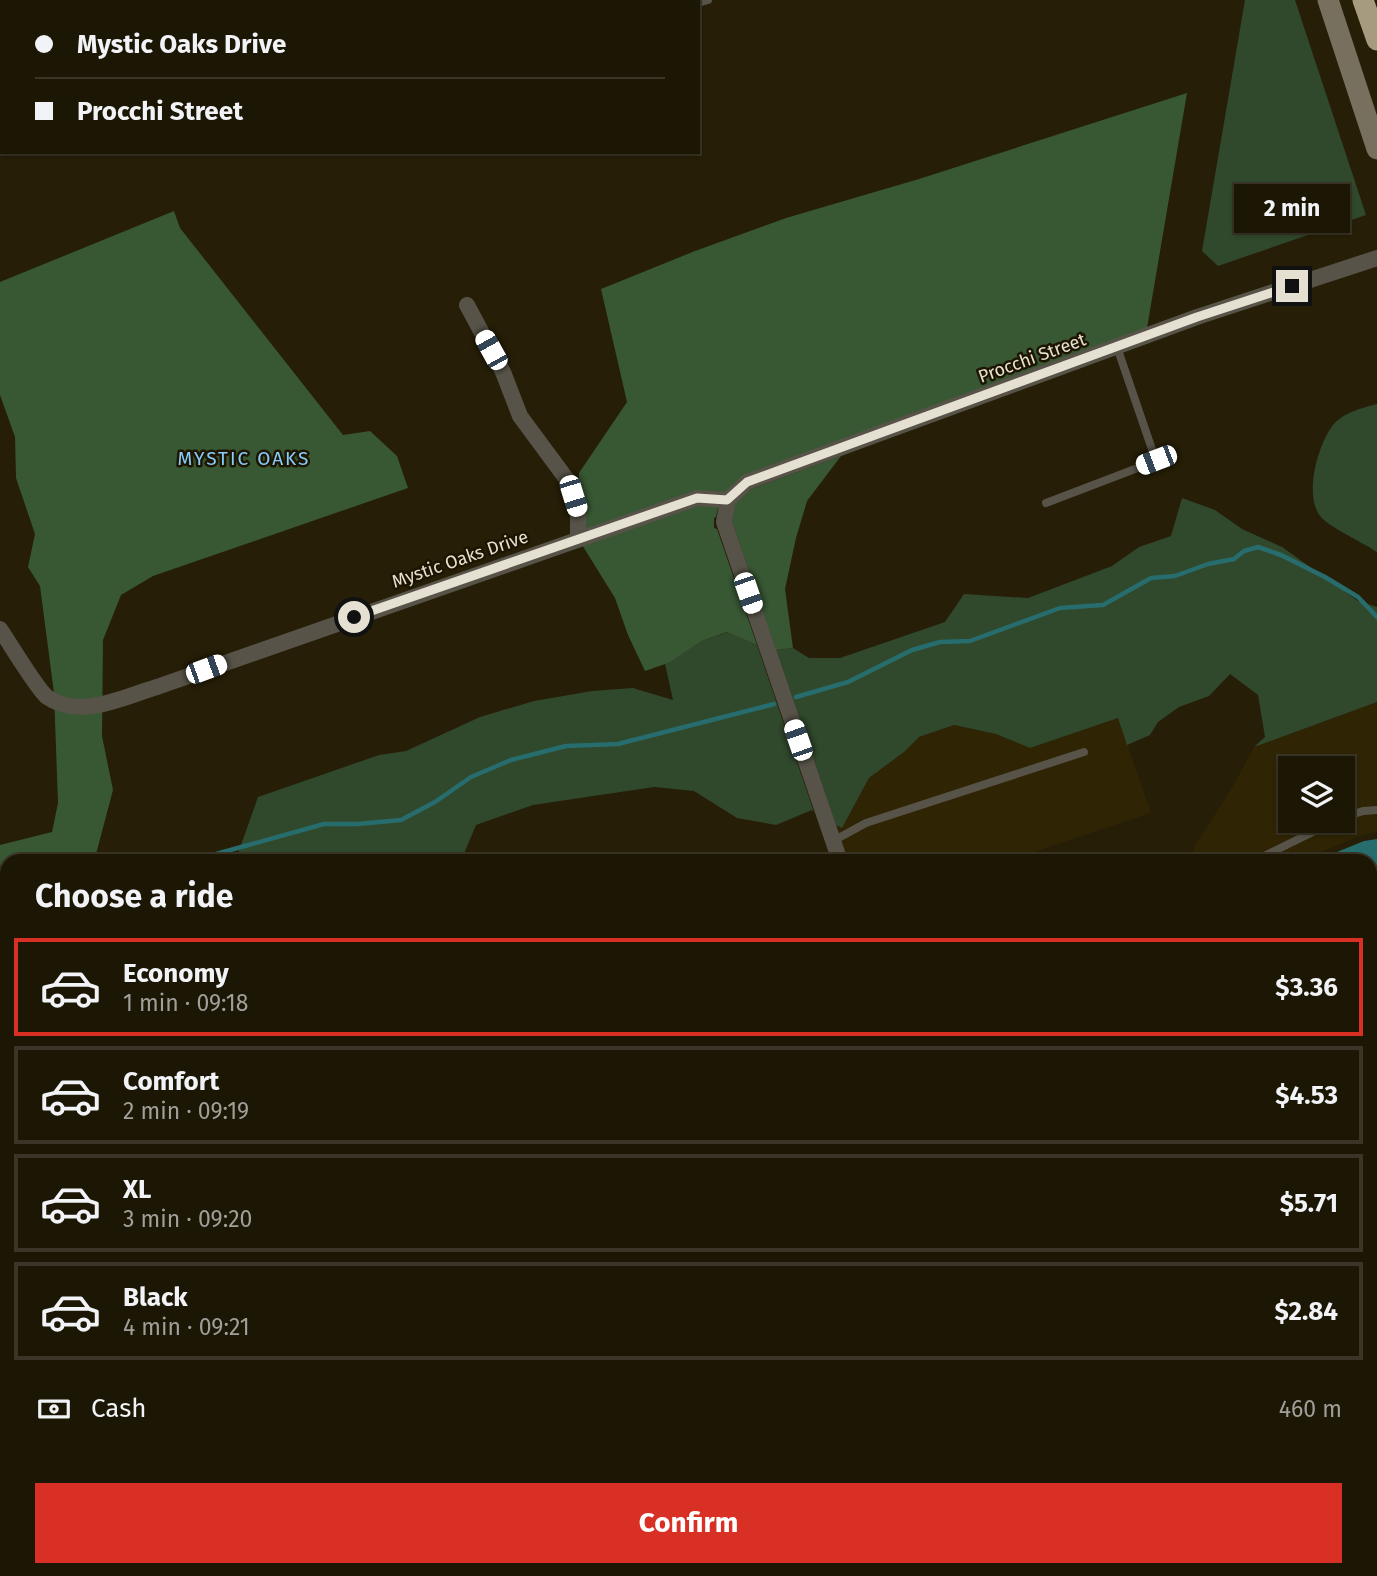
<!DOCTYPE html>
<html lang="en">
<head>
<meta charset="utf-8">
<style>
	:root { --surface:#1c1604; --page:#251f0e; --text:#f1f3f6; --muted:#a09f9a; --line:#3a3526; --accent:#d93025 }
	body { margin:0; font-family:"Fira Sans",sans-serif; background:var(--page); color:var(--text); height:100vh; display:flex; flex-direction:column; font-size:26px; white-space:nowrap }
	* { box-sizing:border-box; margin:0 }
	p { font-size:23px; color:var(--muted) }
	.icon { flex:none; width:38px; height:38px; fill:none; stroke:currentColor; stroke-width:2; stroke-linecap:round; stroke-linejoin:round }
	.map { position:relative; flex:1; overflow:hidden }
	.sheet { position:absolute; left:0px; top:854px; width:1377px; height:723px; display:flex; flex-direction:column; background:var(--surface); border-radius:21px 21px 0 0; box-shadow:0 2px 5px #0004,0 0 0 2px var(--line) }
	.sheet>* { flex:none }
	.banner { position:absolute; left:0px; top:0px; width:700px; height:154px; box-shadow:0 2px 5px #0004,0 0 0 2px var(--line); display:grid; align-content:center; height:154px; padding:0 35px; background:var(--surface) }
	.fabs { position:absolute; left:1278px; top:756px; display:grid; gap:14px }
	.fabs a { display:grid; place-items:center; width:77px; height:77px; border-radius:0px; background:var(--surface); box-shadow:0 2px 5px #0004,0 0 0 2px var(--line); font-size:35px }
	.end { position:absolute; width:32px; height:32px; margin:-16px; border:9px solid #e5e0d1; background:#111; box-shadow:0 0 0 4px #111 }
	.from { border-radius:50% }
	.bubble { position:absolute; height:49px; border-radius:0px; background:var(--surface); box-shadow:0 2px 5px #0004,0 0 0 2px var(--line); font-size:23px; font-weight:700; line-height:49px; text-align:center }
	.car { position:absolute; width:21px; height:42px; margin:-21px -10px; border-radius:9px; box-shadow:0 0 5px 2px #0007; background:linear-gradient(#fff 24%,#345 0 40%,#fff 0 76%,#345 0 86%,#fff 0) }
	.banner b { display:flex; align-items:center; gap:24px; height:66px; font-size:26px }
	.banner b+b { border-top:2px solid var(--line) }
	.banner i { width:18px; height:18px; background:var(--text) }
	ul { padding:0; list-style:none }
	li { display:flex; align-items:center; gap:21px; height:98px; margin:0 14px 10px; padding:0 21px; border:4px solid var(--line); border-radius:0px }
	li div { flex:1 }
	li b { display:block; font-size:26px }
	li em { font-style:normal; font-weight:700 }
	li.current { border-color:var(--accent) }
	li>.icon { width:63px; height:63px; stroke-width:1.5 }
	h2 { padding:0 35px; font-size:32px; line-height:84px }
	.pay { display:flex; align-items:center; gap:18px; height:77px; padding:0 35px; font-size:26px }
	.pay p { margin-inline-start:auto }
	.button { display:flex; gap:14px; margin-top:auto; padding:14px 35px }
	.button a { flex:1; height:80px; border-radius:0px; background:var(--accent); color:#fff; font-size:28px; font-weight:700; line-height:80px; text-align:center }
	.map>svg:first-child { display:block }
	.built { fill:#2f2404; fill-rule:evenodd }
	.green { fill:#30482c }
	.forest { fill:#385733 }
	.water { fill:#276d6d }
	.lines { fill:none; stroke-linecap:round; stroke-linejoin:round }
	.stream { stroke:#276d6d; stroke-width:4.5 }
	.lane { stroke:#575348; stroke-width:8 }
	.street { stroke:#575348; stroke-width:16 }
	.secondary { stroke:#77705e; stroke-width:21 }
	.highway { stroke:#a69a7f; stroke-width:21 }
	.route { stroke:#e5e0d1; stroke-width:9 }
	.labels { text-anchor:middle; stroke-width:5; stroke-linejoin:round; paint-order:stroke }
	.street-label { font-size:18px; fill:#e5e0d1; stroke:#1d1500 }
	.neighbourhood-label { font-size:19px; letter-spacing:2px; fill:#87ccfe; stroke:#1d1500 }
</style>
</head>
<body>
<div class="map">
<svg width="1377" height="1576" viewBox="0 0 1377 1576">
	<rect width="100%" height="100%" fill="#261e06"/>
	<g class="built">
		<path d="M 1377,702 L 1377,832 L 1362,835 L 1299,861 L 1192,861 L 1195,846 L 1233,786 L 1254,747 ZM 1290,768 L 1342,768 L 1342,821 L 1290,821 Z"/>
		<polygon points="1118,717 1151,813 1007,861 849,861 836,825 842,828 869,778 904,752 919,737 954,725 996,734 1030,748"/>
	</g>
	<g class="green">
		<polygon points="1245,0 1295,0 1366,215 1218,266 1202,251"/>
		<path d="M 1377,404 L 1377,552 C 1365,544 1328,526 1321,517 C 1303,497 1318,444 1333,425 C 1344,412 1362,408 1377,404 Z"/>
		<polygon points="1182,498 1215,510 1242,529 1282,547 1358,601 1377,607 1377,702 1254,747 1265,737 1258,695 1230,674 1209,696 1179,707 1158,722 1150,735 1127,745 1118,718 1030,748 996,734 954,725 919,737 904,752 869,778 842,828 836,825 776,650 793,648 809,658 840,658 945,622 964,594 1028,598 1112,566 1139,547 1171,536"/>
		<polygon points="728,632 757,645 814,812 812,810 776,825 737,818 694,791 654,787 533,805 476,825 461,861 231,861 236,859 258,797 379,755 406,751 480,717 534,701 592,691 633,688 673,700 665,664 702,641"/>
		<polygon points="7,1003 7,1204 0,1210 0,1007"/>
		<polygon points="7,1238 7,1315 0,1333 0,1239"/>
		<polygon points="0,1495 7,1502 7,1570 54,1570 56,1576 0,1576"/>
	</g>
	<g class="forest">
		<polygon points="1187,93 1147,328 720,499 716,517 714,518 714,528 717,529 757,645 727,632 702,641 668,663 645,671 628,635 615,598 574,532 579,473 627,402 601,289 695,251 786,218 919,179"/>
		<polygon points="174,211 180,228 343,435 370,431 397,456 408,488 153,576 121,595 103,640 102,736 113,790 95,858 93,861 7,861 7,925 0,927 0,845 52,832 58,803 54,693 40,586 28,567 35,534 16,478 15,437 0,395 0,282"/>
		<polygon points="841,456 807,501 796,538 785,589 793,648 776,650 732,521 735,503 751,489"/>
	</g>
	<polygon class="water" points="1377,839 1377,1290 1370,1270 1370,861 1315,861 1364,841"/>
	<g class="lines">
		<g class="stream">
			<polyline points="796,697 848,682 912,650 940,642 970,641 1060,608 1103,605 1151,578 1175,576 1208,564 1234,559 1244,551 1258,547 1281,555 1325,577 1358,597 1377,617"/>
			<polyline points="191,861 324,824 358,824 401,820 435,802 471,777 511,760 566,746 618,744 774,704"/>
			<polyline points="0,936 7,934"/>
			<polyline points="0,1050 7,1032"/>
		</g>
		<g class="lane">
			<polyline points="280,0 280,2"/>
			<polyline points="569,2 574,0"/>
			<polyline points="698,3 708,0"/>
			<polyline points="1046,503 1156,461 1117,347"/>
			<polyline points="1342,818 1363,811 1377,810"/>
			<polyline points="833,841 866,823 1084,752"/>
			<polyline points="1254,861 1335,821"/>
		</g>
		<g class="street">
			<polyline points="467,305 503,372 520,416 568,481 578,512 578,538"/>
			<path d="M 0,629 C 9,642 37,689 47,697 C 80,720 123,697 157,687 L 697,498 L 728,500"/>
			<polyline points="840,861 724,522 728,500 747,482 1197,317 1377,258"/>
			<polyline points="1084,1570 1086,1576"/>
		</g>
		<polyline class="secondary" points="1328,0 1377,149"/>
		<polyline class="highway" points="1363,0 1377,40"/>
	</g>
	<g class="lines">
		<polyline class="route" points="354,617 697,498 727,500 747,482 1197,317 1292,286"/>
	</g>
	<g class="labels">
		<g class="street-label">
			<text transform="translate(1032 358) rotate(-20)" y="6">Procchi Street</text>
			<text transform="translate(460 559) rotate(-19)" y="6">Mystic Oaks Drive</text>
		</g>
		<g class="neighbourhood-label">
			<text x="244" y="465">MYSTIC OAKS</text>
		</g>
	</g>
</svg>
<div class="fabs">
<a><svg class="icon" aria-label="layers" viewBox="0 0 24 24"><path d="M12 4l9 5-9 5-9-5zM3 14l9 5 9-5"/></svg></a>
</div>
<i class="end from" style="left:354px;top:617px"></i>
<i class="end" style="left:1292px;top:286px"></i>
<div class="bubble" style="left:1234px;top:184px;width:116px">2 min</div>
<i class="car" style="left:491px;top:350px;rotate:331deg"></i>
<i class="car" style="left:1156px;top:460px;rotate:249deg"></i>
<i class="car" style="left:573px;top:496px;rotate:163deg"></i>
<i class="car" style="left:748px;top:593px;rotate:161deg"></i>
<i class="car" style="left:206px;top:669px;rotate:70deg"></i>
<i class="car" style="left:798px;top:740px;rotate:341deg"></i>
<div class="banner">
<b><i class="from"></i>Mystic Oaks Drive</b>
<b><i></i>Procchi Street</b>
</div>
<section class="sheet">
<h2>Choose a ride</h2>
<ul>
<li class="current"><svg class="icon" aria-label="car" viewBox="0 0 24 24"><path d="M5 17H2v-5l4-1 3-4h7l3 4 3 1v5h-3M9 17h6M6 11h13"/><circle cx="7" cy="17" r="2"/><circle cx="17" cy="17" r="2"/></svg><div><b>Economy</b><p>1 min · 09:18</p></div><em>$3.36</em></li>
<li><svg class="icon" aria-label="car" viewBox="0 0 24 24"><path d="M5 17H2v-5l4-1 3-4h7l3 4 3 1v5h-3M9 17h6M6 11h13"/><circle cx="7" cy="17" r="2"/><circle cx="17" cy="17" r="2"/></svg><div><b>Comfort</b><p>2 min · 09:19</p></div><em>$4.53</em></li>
<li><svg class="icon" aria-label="car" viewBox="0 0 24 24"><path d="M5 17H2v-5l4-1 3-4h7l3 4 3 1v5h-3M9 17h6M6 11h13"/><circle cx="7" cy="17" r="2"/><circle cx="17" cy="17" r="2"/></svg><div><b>XL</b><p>3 min · 09:20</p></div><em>$5.71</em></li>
<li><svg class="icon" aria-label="car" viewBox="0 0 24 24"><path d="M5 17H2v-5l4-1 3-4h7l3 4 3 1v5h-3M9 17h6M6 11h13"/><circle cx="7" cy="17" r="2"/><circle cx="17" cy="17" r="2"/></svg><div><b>Black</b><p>4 min · 09:21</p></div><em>$2.84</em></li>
</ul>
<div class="pay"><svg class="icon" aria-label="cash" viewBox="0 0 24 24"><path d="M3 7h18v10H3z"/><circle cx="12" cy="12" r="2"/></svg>Cash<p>460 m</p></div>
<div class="button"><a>Confirm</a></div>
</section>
</div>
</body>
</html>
